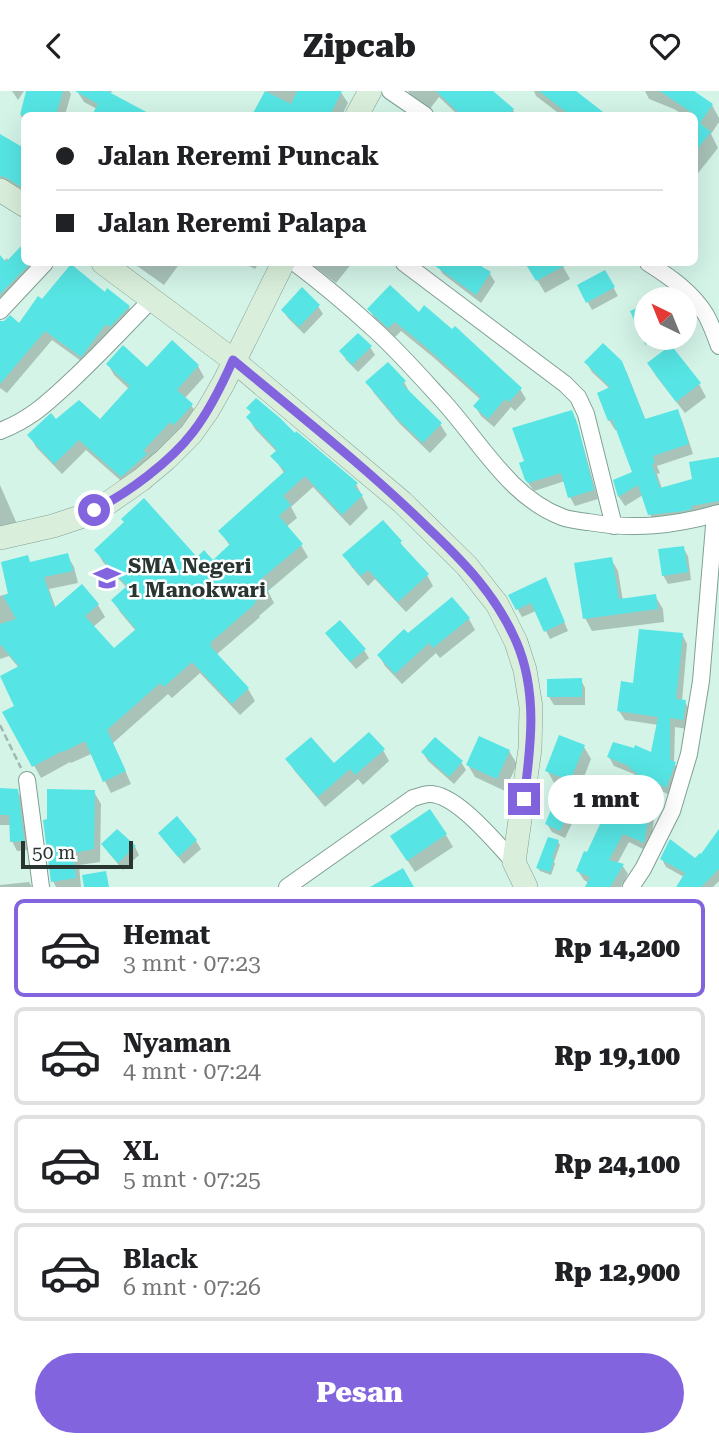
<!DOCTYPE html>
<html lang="id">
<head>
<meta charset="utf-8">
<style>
	:root { --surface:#fff; --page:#f2f2f2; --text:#202124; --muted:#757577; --line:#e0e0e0; --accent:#8264df }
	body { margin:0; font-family:"Roboto Serif",serif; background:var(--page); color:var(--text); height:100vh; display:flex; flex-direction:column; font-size:26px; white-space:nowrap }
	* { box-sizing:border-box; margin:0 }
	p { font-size:23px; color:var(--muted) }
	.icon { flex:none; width:38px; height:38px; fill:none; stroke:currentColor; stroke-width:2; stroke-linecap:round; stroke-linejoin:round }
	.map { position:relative; height:796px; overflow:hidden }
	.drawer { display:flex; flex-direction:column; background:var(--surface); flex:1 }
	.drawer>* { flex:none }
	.banner { position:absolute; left:21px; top:21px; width:677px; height:154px; border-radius:10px; box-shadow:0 7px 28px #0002; display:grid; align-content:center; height:154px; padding:0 35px; background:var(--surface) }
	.needle { width:46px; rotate:317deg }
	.fabs { position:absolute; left:634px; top:196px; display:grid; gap:14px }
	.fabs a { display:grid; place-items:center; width:63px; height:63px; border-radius:50%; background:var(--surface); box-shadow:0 7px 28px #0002; font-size:35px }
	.scale { position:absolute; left:21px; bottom:18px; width:112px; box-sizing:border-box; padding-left:7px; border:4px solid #283530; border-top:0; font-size:19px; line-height:24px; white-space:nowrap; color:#283530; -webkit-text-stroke:5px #fff; paint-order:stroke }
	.end { position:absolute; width:32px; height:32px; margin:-16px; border:9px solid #8264df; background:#fff; box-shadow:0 0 0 4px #fff }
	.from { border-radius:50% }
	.bubble { position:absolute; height:49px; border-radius:24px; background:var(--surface); box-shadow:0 7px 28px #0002; font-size:23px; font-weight:800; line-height:49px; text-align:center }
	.banner b { display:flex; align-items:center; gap:24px; height:66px; font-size:26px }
	.banner b+b { border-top:2px solid var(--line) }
	.banner i { width:18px; height:18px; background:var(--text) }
	ul { padding:12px 0 0; list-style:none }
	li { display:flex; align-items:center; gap:21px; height:98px; margin:0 14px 10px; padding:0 21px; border:4px solid var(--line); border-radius:10px }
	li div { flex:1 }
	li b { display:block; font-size:26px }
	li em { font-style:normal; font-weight:800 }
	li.current { border-color:var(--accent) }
	li>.icon { width:63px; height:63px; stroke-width:1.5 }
	.button { display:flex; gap:14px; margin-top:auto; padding:14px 35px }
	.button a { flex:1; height:80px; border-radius:42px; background:var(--accent); color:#fff; font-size:28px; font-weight:800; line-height:80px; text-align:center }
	header { display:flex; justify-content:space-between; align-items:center; height:91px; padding:0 35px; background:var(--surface); font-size:32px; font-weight:800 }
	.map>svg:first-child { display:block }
	.shadow { fill:#0003 }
	.building { fill:#56e5e4 }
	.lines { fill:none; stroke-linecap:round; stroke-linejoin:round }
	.street-casing { stroke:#81a094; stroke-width:18 }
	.secondary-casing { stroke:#81a094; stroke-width:24 }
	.path { stroke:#9fb9af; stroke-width:2.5; stroke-dasharray:7 3.5; stroke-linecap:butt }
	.street { stroke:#fff; stroke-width:16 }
	.secondary { stroke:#d9efdb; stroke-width:23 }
	.route { stroke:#8264df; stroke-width:9 }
	.labels { text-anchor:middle; stroke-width:5; stroke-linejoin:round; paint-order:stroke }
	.poi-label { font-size:21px; font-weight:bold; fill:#283530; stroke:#fff; text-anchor:start }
</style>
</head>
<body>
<header><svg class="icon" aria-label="back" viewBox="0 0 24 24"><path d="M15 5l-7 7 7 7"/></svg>Zipcab<svg class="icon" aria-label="heart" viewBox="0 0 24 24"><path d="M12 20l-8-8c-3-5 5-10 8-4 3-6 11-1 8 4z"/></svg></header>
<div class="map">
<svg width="719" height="796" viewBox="0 0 719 796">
	<rect width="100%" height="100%" fill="#d4f4e8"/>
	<g class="shadow">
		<polygon points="12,0 24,0 18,9"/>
		<polygon points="28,0 69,0 71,3 65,24 24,24 24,31 21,25"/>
		<polygon points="77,0 112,0 110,4 148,24 94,24 97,18 84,11"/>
		<polygon points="267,0 340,0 348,12 342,24 254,24"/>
		<polygon points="408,0 490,0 513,19 516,24 458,24 439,6 429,19 412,7"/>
		<polygon points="534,0 573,0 604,24 561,24 536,5"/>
		<polygon points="645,0 691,0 712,14 719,27 719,31 711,43 718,57 695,86 695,24 684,24 674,18 649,8"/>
		<polygon points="0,45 24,59 24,103 0,91"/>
		<polygon points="24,154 24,172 44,172 4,211 0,206 0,174 7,167 9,171"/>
		<polygon points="133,172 180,172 164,194"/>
		<polygon points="243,172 259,172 255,178"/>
		<polygon points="312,172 352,172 336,192 315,176"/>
		<polygon points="431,172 472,172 490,183 495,191 481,212 443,183 439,177"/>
		<polygon points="527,172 561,172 570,188 545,202"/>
		<polygon points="605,181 618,205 592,219 579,195"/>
		<polygon points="108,200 129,216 135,227 88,275 52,249 7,302 0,297 0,234 19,234 105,203"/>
		<polygon points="318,215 323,223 304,243 288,227 283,219"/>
		<polygon points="369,218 419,223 520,298 526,308 515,320 511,316 494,336 481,325 475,315 481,309 433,266 401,240 395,246 375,228"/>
		<polygon points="370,256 375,264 358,281 346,269 342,260"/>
		<polygon points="586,271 621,271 627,282 646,330 677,320 682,329 693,363 657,375 660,382 657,383 662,398 694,390 719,368 719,421 655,433 650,423 643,404 625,415 619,406 615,390 634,382 618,338 615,339 609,329 610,298 592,281"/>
		<polygon points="108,273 147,279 198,275 204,286 184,308 191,314 198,325 181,344 177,341 128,396 86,359 62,383 36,356 30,345 56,330 100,331 129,298 114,284"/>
		<polygon points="649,273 699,293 706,306 685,322 656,285"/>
		<polygon points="368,291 404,291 410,302 440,333 447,344 430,362 400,333 374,302"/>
		<polygon points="248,317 295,344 356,393 368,417 350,435 313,396 291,416 297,427 286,436 301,454 308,466 268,500 274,512 259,525 260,526 216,564 248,598 255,610 240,624 200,582 172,607 168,603 113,652 131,693 111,702 91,663 71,672 70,671 41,687 5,622 17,615 19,577 9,565 0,568 0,505 10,502 31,473 67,464 74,476 78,492 49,498 56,518 82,496 98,514 105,526 93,536 113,559 136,540 120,521 113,509 127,497 103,471 96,459 197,468 213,471 230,455 220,440 284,382 273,365 277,361 255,338 248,326 252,323"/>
		<polygon points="572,321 576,329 598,408 575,415 570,406 565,390 534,400 526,389 527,371"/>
		<polygon points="0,394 17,433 0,440"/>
		<polygon points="400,451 407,462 427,484 433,495 406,521 375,488 368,495 351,475 345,465"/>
		<polygon points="683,457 688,465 691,489 668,493 663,484"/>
		<polygon points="611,468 618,480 623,510 655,505 663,518 664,531 592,540 585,527"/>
		<polygon points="546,488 568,540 550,548 536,520 522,526 510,505"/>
		<polygon points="452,508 469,528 475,539 440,567 436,562 402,593 385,575 379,564 407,544"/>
		<polygon points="327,542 364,559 369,567 356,578 332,550"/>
		<polygon points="682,543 687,553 682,610 685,611 690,620 687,638 675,636 674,672 680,682 671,705 654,696 644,717 649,719 654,729 649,761 629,751 617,773 622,774 628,783 621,796 587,796 589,792 584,789 578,780 603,735 624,717 637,688 634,683 614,675 609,666 653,664 659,634 625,629 619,620 635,594"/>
		<polygon points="581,589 585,597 585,614 554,614 549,606"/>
		<polygon points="584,656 591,668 578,701 583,710 565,747 552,741 547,733 561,695 554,692 547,679"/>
		<polygon points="383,659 389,670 363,694 358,688 325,716 294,679 288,668 334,675"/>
		<polygon points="509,660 517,673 505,700 475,686 468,674"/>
		<polygon points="423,662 461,671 466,679 454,693 428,670"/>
		<polygon points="0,699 17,699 22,709 29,759 17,760 12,750 11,734 0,734"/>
		<polygon points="94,701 101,713 100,771 79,774 81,796 56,796 53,790"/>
		<polygon points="176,728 196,750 201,758 184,773 165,750 160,742"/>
		<polygon points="719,741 719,790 713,796 680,796 684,786 666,776 662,768 696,769 702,765"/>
		<polygon points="446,744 453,756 415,781 400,758"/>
		<polygon points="558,751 560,754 554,771 555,773 551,784 540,780 538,777"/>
		<polygon points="103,753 135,756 139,764 123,779 108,761"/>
		<polygon points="29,791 32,796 0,796 0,794"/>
	</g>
	<g class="building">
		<polygon points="26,0 63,0 56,24 20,24"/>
		<polygon points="75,0 107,0 152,24 92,24 98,13"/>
		<polygon points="265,0 291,13 297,0 342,0 330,24 252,24"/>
		<polygon points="436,0 493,0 514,18 508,24 461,24"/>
		<polygon points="539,0 576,0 607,24 570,24"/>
		<polygon points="660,0 694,0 713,13 700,32 711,41 695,61 695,24"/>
		<polygon points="0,43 24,57 24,98 7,87 0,85"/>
		<polygon points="24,152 24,172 31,172 0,203 0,164 6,171"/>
		<polygon points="431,172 476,172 491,181 476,204"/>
		<polygon points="525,172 570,172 536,190"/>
		<polygon points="71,173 105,201 107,197 130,215 110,236 106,233 81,266 45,240 0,293 0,230 4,230 10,224 19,232 38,205 42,208"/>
		<polygon points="605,179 615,196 586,212 577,194"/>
		<polygon points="390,194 419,221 424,214 452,238 455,235 522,297 509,311 505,308 488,328 473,315 481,306 426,256 395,231 388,237 367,218"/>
		<polygon points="302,196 320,214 299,236 281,219"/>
		<polygon points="646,213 646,255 630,220"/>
		<polygon points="358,242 372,255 352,274 339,260"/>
		<polygon points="172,249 199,274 177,299 193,313 174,334 170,331 143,360 147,363 121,386 79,349 54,373 27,344 51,322 56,328 79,309 100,328 130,295 106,273 123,254 147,276"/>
		<polygon points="603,252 622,270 645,328 678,318 689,353 653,365 655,372 652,373 660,397 692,388 689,371 719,366 719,410 691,415 692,418 684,420 648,424 638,394 618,406 613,389 632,381 612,328 608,330 597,302 610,296 584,271"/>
		<polygon points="671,254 701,292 676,311 647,272"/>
		<polygon points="388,271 406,290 402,293 442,332 423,352 391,322 392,321 365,291"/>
		<polygon points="256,307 280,327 295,342 296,340 358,392 354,396 363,404 342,424 305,385 283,405 291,414 279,425 303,453 260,489 269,499 254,512 255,513 210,552 212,554 210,555 249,597 232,613 192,571 164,596 160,592 107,639 126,680 103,691 85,650 63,661 62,660 32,676 2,621 14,615 0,585 19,575 0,553 0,533 16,528 3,505 8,503 1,471 28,464 30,471 68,462 73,480 44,486 54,517 82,493 99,513 85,525 114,557 136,538 111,509 127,495 94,459 124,431 121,428 144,407 197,466 204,459 213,469 230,453 218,440 285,380 270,365 277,359 246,326 251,321 246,317"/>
		<polygon points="572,319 578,335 594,399 568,407 561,382 528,392 525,389 519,372 524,370 512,337"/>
		<polygon points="383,429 402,450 400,452 429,483 398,511 368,479 361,485 342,464"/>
		<polygon points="684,455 688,481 662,485 658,458"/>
		<polygon points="612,466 619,508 656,503 658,518 583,528 574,472"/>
		<polygon points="546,486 565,531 544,541 531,512 516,519 508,504"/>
		<polygon points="452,506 470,527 433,557 429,552 395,583 377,564 404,538 408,542"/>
		<polygon points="340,529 366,558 350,571 325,542"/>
		<polygon points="639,538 683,542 676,608 686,609 683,629 670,627 670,669 676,671 666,697 649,688 637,712 650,718 644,752 623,743 609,769 624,773 610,796 585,796 590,786 576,780 584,760 587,761 601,731 603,733 612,711 623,715 637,682 629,677 629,675 607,666 613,651 634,657 635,654 651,661 658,626 617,620 621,590 633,592"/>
		<polygon points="582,587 582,606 547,606 547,588"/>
		<polygon points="369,641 385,658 355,684 350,678 318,706 285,668 311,646 334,672"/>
		<polygon points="559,644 585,654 570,690 545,680"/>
		<polygon points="479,645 510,659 497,688 466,674"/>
		<polygon points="435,646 463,670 449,686 421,661"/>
		<polygon points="560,692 579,700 560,740 545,733 557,705 555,704"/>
		<polygon points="0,697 18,698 24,750 10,751 9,724 0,724"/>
		<polygon points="47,698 95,699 94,758 73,762 76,787 51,791 43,729 47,728"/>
		<polygon points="430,718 447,743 407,770 390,745"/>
		<polygon points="177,725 197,749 178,766 158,742"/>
		<polygon points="117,738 136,755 118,772 101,753"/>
		<polygon points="719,738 719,778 701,796 676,796 685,782 660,768 670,748 695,767 700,762 701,763"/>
		<polygon points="548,746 559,749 552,767 554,768 550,781 536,777"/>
		<polygon points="403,777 414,796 370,796"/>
		<polygon points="106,780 109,796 84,796 82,784"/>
	</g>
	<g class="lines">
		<defs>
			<g id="street">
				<polyline points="390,0 425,24"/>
				<path d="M 295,172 C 323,193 350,216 376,240 C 399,261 421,286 442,309 C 479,349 509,406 562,426 C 570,429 580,430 588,431 C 635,439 673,435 719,422"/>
				<polyline points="404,172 565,293 578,306 586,323 614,435"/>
				<path d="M 648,172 C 670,186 692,201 706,224 C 711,233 715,244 719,255"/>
				<polyline points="0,220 45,172"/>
				<path d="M 0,340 C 31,328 47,312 71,290 C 99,264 125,236 152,208"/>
				<polyline points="27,689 41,796"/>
				<path d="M 287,796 L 413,707 C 418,706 424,703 429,703 C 456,702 496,752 514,771"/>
				<polyline points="631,796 643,778 672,720 689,663 701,590 715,423"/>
			</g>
			<g id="secondary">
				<polyline points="357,24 370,0"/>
				<polyline points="0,99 24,114"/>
				<polyline points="103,172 233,269 402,411 467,475 497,513 516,551 525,579 531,616 530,658 514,771 526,796"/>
				<polyline points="0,447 53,435 80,426 108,412 141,389 166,368 191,343 208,319 224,291 283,172"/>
			</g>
		</defs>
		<use href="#street" class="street-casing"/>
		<use href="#secondary" class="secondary-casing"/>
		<polyline class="path" points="0,634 21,677"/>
		<use href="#street" class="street"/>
		<use href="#secondary" class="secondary"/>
	</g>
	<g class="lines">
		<path class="route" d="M 94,419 C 127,403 171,370 193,341 C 210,319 222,294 233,269 C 299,324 367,377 428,437 C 463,470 496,504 516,550 C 538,600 531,655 524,708"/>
	</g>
	<defs>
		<symbol id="school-bare" viewBox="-9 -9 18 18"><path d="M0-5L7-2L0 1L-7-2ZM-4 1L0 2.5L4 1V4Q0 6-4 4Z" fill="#8264df" stroke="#fff" stroke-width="2.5" paint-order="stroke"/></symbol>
	</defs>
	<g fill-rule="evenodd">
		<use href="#school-bare" x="88" y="468" width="38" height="38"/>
	</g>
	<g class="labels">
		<g class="poi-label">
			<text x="128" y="482">SMA Negeri<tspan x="128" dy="24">1 Manokwari</tspan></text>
		</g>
	</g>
</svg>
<div class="fabs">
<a><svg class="needle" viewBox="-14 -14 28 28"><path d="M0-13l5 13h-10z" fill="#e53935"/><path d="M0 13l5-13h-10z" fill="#757577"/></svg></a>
</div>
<div class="scale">50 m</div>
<i class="end from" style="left:94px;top:419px"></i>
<i class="end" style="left:524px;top:708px"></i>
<div class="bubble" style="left:548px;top:684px;width:116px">1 mnt</div>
<div class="banner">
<b><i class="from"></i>Jalan Reremi Puncak</b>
<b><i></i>Jalan Reremi Palapa</b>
</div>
</div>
<section class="drawer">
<ul>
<li class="current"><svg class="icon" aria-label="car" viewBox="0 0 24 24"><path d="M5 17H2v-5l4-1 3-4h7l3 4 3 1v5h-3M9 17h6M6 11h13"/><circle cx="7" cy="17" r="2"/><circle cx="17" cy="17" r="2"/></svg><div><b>Hemat</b><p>3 mnt · 07:23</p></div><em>Rp 14,200</em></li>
<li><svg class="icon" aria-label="car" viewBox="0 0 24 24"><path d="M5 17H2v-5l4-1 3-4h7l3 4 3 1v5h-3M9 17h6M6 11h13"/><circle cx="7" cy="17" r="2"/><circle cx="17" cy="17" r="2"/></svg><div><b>Nyaman</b><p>4 mnt · 07:24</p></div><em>Rp 19,100</em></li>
<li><svg class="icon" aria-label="car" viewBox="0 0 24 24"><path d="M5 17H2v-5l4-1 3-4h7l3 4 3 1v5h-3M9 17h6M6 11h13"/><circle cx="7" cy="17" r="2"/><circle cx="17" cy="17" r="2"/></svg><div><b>XL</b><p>5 mnt · 07:25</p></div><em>Rp 24,100</em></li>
<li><svg class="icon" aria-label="car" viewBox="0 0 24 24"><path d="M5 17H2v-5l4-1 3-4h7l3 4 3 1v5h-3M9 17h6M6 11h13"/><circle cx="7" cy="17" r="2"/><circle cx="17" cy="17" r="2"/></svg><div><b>Black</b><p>6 mnt · 07:26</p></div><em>Rp 12,900</em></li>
</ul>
<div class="button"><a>Pesan</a></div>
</section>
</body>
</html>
